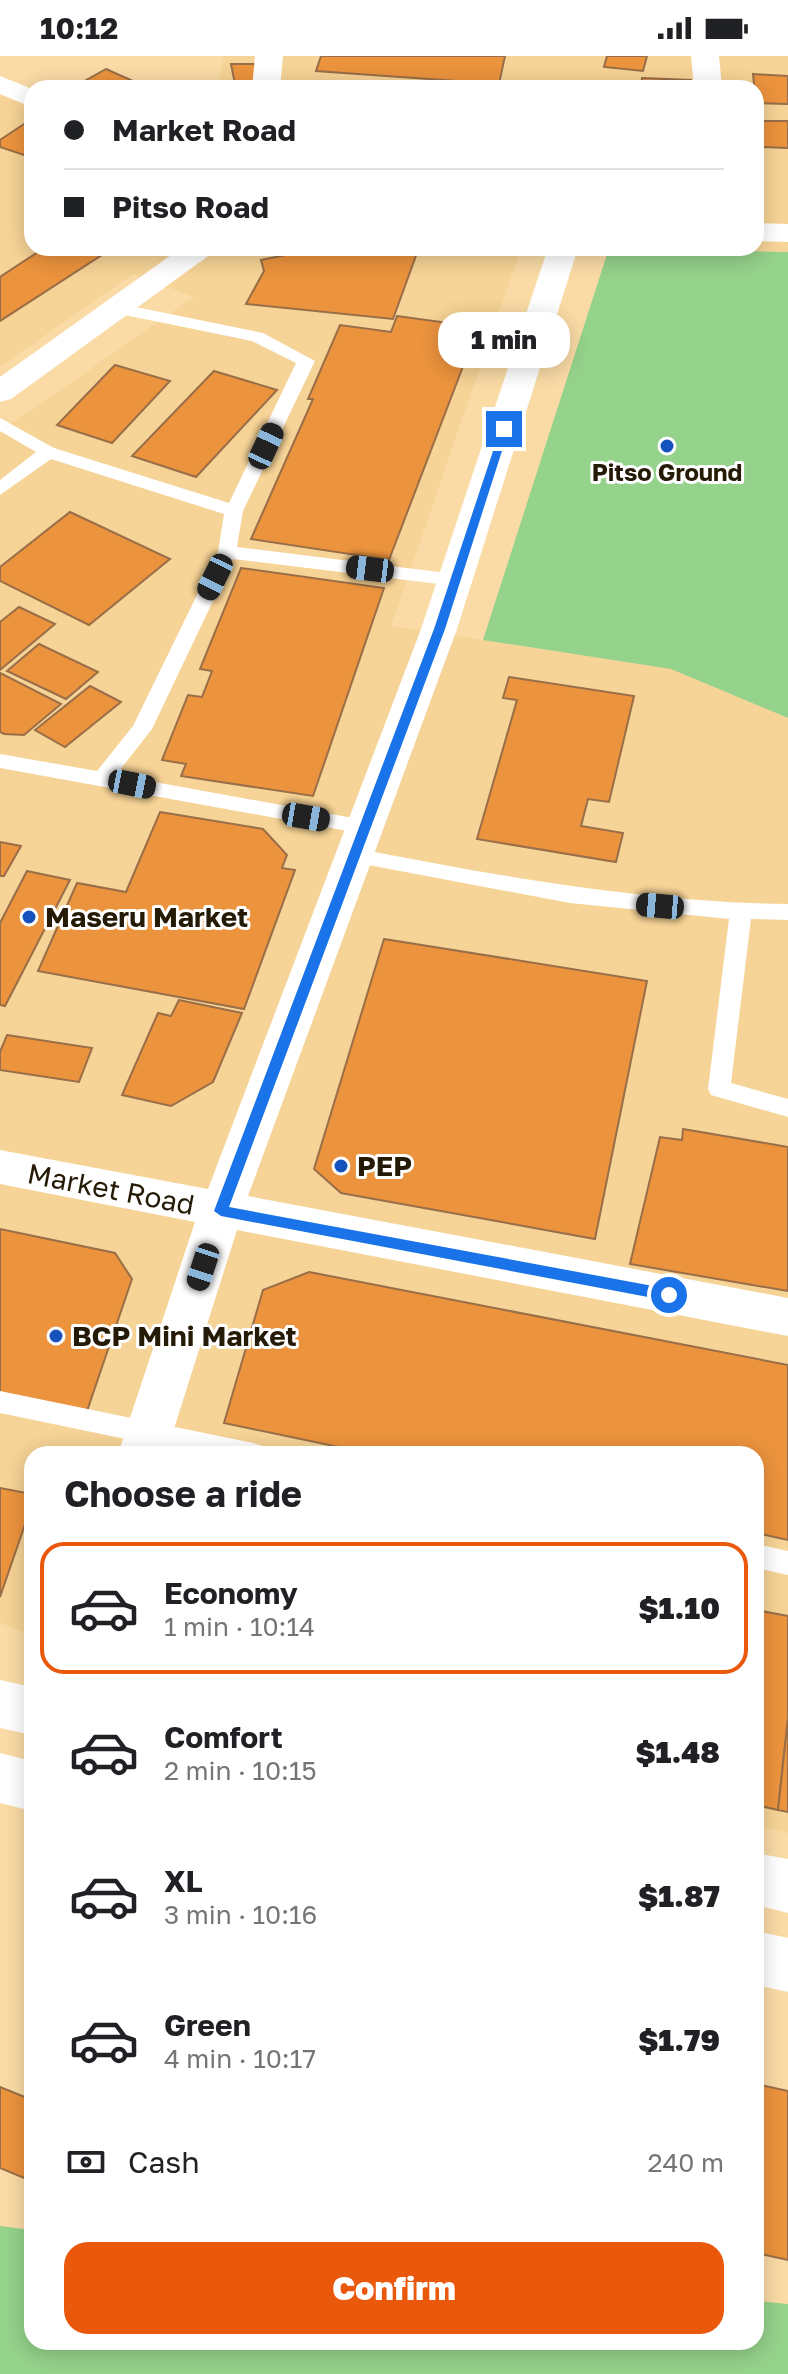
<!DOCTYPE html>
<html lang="en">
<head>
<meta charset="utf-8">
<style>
	:root { --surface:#fff; --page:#f2f2f2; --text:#202124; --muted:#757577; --line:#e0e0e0; --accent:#ea580c }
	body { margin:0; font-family:"Golos Text",sans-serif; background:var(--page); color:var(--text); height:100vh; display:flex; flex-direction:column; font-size:30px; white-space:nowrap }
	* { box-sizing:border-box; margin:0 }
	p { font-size:26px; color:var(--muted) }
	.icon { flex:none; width:44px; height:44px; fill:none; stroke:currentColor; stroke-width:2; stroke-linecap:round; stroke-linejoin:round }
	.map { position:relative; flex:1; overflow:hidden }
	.details { position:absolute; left:24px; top:1390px; width:740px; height:904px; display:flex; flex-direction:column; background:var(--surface); border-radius:24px; box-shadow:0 4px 20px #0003 }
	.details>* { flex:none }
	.hud { position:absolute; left:24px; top:24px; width:740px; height:176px; border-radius:24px; box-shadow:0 4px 20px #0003; display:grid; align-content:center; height:176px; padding:0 40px; background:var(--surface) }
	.end { position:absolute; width:36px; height:36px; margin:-18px; border:10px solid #1a73e8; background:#fff; box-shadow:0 0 0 4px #fff }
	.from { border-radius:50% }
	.bubble { position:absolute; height:56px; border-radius:24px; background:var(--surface); box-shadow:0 4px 20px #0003; font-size:26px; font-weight:800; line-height:56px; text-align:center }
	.car { position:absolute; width:24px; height:48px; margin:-24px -12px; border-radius:10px; box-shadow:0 0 6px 2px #0007; background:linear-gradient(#222 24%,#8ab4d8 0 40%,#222 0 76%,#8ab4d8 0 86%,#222 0) }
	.hud b { display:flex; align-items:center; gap:28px; height:76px; font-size:30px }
	.hud b+b { border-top:2px solid var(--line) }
	.hud i { width:20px; height:20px; background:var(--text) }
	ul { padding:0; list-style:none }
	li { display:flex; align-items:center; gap:24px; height:132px; margin:0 16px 12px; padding:0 24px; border:4px solid transparent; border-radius:24px }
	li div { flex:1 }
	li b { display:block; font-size:30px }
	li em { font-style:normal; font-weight:800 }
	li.selected { border-color:var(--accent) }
	li>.icon { width:72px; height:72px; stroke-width:1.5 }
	h2 { padding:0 40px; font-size:36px; line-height:96px }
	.pay { display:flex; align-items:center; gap:20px; height:88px; padding:0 40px; font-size:30px }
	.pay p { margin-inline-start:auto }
	.button { display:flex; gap:16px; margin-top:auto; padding:16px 40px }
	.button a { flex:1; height:92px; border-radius:24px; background:var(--accent); color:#fff; font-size:32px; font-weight:800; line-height:92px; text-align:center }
	.status { display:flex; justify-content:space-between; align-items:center; height:56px; padding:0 40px; background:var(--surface); direction:ltr }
	.status svg { height:22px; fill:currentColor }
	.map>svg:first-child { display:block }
	.built { fill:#f6d396 }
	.green { fill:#95d28b }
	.building { fill:#ec933d; stroke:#996e48; stroke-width:2 }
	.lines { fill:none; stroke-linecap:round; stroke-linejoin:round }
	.service { fill:#fff; fill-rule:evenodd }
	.minor { fill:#fff; fill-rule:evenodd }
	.primary { fill:#fff; fill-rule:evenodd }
	.route { fill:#1a73e8 }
	.poi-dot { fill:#1552bd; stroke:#fff; stroke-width:3 }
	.labels { text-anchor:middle; stroke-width:6; stroke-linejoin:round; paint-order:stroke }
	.far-poi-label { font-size:24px; font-weight:bold; fill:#251a05; stroke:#fff }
	.poi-label { font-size:28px; font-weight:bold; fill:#251a05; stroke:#fff; text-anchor:start }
	.street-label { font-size:28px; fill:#251a05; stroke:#fff }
</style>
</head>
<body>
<div class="status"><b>10:12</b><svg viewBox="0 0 49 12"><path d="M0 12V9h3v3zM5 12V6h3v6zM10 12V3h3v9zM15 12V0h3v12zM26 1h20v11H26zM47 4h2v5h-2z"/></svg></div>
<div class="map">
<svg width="788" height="2318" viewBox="0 0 788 2318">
	<rect width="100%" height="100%" fill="#fadba6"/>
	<g class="built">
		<polygon points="224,0 788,0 788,196 638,192 756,192 756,32 217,32"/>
		<polygon points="0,39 32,53 32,192 521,192 391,570 671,613 788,662 788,1777 756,1769 756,1398 32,1398 32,1579 0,1567 0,376 194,241 133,218 0,311"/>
	</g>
	<g class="green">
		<polygon points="609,192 788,196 788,662 671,613 483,584"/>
		<polygon points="0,2170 32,2174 32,2286 756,2286 756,2245 788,2248 788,2318 0,2318"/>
	</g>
	<g class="building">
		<polygon points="321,0 505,0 499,28 316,15"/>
		<polygon points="607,0 647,0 643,15 604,11"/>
		<polygon points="231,8 255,8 256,32 235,28"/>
		<polygon points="106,13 142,29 136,32 72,32"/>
		<polygon points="753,18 788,20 788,48 756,47"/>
		<polygon points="642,22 691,24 691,32 641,31"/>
		<polygon points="757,65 788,65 788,92 760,91"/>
		<polygon points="24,68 32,71 32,97 27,100 0,91 0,84"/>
		<polygon points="44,192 52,196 59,192 94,192 105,197 0,265 0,221"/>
		<polygon points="319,192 418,194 393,263 246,248 264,215 261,204"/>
		<polygon points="397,260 478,271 389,504 251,483 313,343 308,343 340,269 391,276"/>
		<polygon points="115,309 170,325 112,387 57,369"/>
		<polygon points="214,315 277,334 196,421 132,400"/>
		<polygon points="70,456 170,503 89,569 0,525 0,511"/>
		<polygon points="241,512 384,532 313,740 181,720 186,708 162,704 188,639 202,641 212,615 200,613"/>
		<polygon points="19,551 55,568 0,614 0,566"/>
		<polygon points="39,588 98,616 66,643 7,615"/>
		<polygon points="0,617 61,648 24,679 4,678 0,676"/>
		<polygon points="509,621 634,640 609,746 588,743 581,770 623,777 616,806 477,783 517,644 503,642"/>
		<polygon points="90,630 121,646 65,691 35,674"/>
		<polygon points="160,756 263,773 287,799 282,812 295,814 244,953 38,915 77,827 126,836"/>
		<polygon points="0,786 21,790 4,820 0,820"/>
		<polygon points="27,815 70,824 5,950 0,949 0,867"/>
		<polygon points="384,883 647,925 595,1183 341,1137 314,1113"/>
		<polygon points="179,944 242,957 213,1026 171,1050 122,1039 158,957 171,960"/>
		<polygon points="7,979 92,992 79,1026 0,1014 0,996"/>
		<polygon points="683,1073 788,1091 788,1235 630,1208 660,1081 682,1084"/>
		<polygon points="0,1173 115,1197 132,1223 87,1355 0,1337"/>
		<polygon points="309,1216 788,1309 788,1484 756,1477 756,1398 372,1398 224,1367 263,1234"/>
		<polygon points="0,1432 32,1438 32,1448 0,1541"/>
		<polygon points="756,1554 788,1560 788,1662 778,1754 756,1749"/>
		<polygon points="788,1662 788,1756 778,1754"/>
		<polygon points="756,2028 788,2035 788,2204 756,2197"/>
		<polygon points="0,2031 32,2044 32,2104 24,2122 0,2112"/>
	</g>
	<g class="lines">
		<g class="service">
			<polygon points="116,247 263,277 315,305 243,455 237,491 455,518 464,524 455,530 233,503 152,673 116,719 364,764 371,766 374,771 371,776 364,778 0,712 0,698 97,715 133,670 218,496 224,458 51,403 0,439 0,424 36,396 0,375 0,362 54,392 229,447 296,307 252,285 110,256 108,252 110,248"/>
			<path d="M 354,792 C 498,820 641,846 788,848 L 788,864 L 751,863 L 731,1027 L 788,1043 L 788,1061 L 711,1039 L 708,1033 L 729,863 L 570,847 L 347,805 L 343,800 L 347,795 Z"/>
			<polygon points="0,1335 253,1387 262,1390 266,1398 198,1398 0,1357"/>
			<polygon points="756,1488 788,1495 788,1519 756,1512"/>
		</g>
		<g class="minor">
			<polygon points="255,0 283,0 280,32 252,32"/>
			<polygon points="691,0 719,0 722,32 694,32"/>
			<polygon points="0,20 32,33 32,51 0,38"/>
			<polygon points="756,167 788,168 788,186 756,185"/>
			<polygon points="181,192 215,192 211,198 11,343 0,346 0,321"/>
			<polygon points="548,192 578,192 457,573 248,1140 788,1242 788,1280 237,1174 166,1398 118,1398 195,1166 0,1128 0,1094 208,1133 421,573"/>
		</g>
		<g class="primary">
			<polygon points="0,1624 32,1631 32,1679 0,1672"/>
			<polygon points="0,1697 32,1705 32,1755 0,1747"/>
			<polygon points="756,1797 788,1803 788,1857 756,1849"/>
			<polygon points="756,1875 788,1882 788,1936 756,1929"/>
		</g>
	</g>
	<polygon class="route" points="501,371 509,373 445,573 229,1151 669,1233 675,1239 669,1245 221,1160 214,1155 434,573"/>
	<g class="poi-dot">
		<circle cx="667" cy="390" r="8"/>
		<circle cx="29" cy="861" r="8"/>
		<circle cx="341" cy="1110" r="8"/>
		<circle cx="56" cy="1280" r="8"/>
	</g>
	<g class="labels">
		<g class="far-poi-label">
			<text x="667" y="425">Pitso Ground</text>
		</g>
		<g class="poi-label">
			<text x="45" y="871">Maseru Market</text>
			<text x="357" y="1120">PEP</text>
			<text x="72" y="1290">BCP Mini Market</text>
		</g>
		<g class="street-label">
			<text transform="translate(111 1133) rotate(11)" y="10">Market Road</text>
		</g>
	</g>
</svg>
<i class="end from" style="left:669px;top:1239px"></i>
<i class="end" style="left:504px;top:373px"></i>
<div class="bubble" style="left:438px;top:256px;width:132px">1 min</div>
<i class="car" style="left:266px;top:390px;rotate:25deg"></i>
<i class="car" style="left:370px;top:513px;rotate:277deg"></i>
<i class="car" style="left:215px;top:521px;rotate:206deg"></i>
<i class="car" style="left:132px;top:728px;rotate:101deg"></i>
<i class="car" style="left:306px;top:761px;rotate:100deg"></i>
<i class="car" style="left:660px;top:850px;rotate:275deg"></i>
<i class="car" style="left:203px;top:1211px;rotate:198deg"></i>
<div class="hud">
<b><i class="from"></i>Market Road</b>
<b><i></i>Pitso Road</b>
</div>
<section class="details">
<h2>Choose a ride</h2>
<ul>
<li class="selected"><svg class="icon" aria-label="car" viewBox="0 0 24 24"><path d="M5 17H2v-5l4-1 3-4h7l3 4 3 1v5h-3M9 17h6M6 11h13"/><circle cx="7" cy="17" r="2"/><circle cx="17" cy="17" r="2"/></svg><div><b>Economy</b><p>1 min · 10:14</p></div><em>$1.10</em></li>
<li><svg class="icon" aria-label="car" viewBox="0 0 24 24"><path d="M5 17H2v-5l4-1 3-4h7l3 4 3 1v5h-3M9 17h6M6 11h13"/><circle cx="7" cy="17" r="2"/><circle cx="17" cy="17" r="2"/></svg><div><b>Comfort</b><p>2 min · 10:15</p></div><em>$1.48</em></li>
<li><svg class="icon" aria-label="car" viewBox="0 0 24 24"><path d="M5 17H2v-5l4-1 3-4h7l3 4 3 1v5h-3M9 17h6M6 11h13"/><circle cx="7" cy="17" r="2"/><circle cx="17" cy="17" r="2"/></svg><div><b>XL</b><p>3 min · 10:16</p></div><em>$1.87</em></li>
<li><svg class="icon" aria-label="car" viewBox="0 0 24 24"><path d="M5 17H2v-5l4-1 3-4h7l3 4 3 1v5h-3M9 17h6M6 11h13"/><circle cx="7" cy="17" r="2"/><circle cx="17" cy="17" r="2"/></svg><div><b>Green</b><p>4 min · 10:17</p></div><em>$1.79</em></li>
</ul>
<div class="pay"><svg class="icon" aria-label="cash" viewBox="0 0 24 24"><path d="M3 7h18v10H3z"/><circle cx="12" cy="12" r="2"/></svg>Cash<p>240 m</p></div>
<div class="button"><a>Confirm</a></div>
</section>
</div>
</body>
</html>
